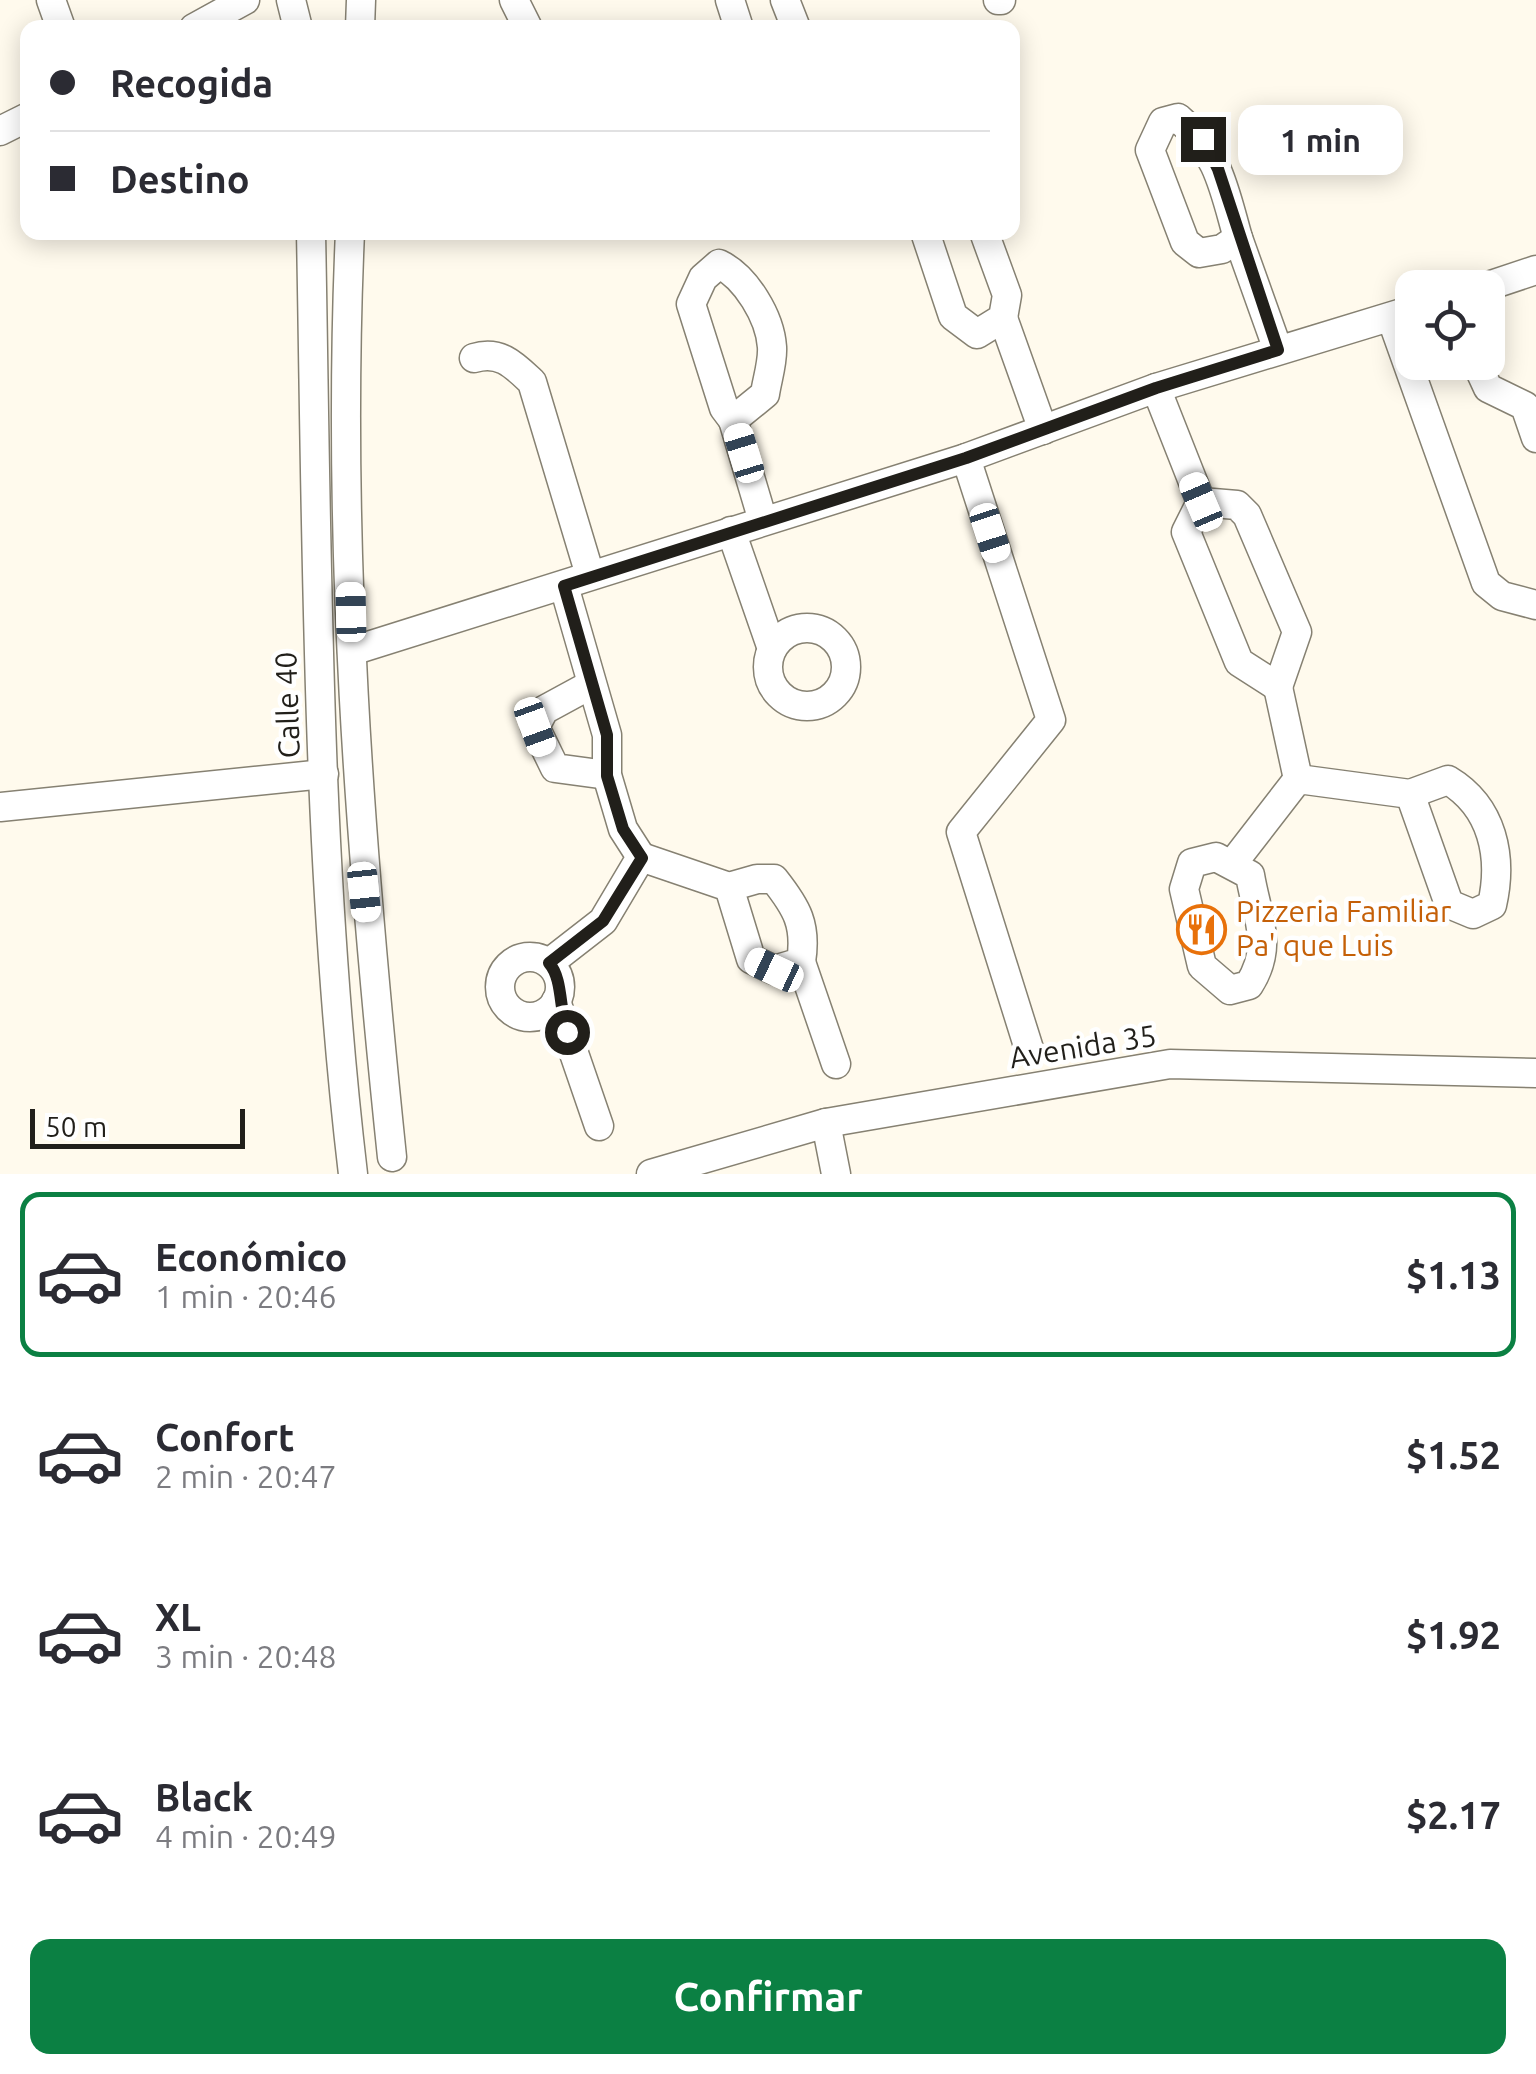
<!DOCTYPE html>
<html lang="es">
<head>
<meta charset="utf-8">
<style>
	:root { --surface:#fff; --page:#f2f2f3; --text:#2b2b33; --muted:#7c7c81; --line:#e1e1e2; --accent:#0b8043 }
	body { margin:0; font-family:Ubuntu,sans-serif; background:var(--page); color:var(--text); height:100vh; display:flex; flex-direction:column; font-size:38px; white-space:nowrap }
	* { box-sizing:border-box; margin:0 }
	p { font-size:32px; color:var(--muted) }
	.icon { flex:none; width:55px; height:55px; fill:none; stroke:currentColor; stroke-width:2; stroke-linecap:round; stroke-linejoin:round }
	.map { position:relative; height:1174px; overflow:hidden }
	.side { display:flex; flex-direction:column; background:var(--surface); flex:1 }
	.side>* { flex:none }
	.hud { position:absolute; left:20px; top:20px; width:1000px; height:220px; border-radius:20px; box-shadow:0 5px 25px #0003; display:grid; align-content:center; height:220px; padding:0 30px; background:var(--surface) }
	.buttons { position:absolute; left:1395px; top:270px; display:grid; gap:20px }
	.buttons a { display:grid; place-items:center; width:110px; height:110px; border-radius:20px; background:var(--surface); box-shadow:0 5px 25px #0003; font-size:50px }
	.scale { position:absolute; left:30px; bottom:25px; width:215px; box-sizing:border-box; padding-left:10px; border:5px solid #211f1a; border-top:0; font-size:28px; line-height:35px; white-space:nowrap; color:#211f1a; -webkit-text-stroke:8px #fff; paint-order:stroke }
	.end { position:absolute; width:45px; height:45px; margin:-22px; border:12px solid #211f1a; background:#fff; box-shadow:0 0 0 5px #fff }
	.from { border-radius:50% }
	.bubble { position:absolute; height:70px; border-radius:20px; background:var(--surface); box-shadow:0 5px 25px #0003; font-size:32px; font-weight:600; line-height:70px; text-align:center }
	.car { position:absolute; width:30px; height:60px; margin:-30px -15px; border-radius:12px; box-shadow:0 0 8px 2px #0007; background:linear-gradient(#fff 24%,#345 0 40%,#fff 0 76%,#345 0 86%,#fff 0) }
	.hud b { display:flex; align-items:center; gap:35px; height:95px; font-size:38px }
	.hud b+b { border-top:2px solid var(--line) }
	.hud i { width:25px; height:25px; background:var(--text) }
	ul { padding:18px 0 0; list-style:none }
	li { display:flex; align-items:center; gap:30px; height:165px; margin:0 20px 15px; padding:0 10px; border:5px solid transparent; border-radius:20px }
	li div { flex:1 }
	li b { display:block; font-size:38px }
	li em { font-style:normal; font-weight:600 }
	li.selected { border-color:var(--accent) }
	li>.icon { width:90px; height:90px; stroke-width:1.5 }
	.primary-button { display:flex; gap:20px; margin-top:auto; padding:20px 30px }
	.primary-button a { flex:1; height:115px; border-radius:20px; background:var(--accent); color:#fff; font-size:40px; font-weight:600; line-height:115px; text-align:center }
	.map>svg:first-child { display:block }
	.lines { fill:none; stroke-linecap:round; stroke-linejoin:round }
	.street-casing { stroke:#868172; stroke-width:31 }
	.street { stroke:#fff; stroke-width:28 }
	.route { stroke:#211f1a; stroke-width:12 }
	.labels { text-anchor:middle; stroke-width:9; stroke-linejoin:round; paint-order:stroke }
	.street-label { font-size:30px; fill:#211f1a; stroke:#fff }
	.food-label { font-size:30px; fill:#c56008; stroke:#fff; text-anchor:start }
</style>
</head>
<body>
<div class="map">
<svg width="1536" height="1174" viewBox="0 0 1536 1174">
	<rect width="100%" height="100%" fill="#fffaed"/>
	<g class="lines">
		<defs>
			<g id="street">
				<polyline points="51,0 61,28"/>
				<polyline points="291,0 298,28"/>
				<polyline points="514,0 528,28"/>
				<polyline points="730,0 739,28"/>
				<polyline points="785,0 796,28"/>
				<polyline points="998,0 1001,0"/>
				<polyline points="194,28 245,0"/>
				<polyline points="360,28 361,0"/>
				<path d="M 1178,118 C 1219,153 1224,189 1238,238 L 1222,249 L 1199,253 L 1185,242 L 1150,150 L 1163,122 Z"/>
				<polyline points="0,131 28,117"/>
				<path d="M 311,232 C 317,546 316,862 353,1174"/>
				<path d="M 350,232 C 336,541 360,850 392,1157"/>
				<polyline points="925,232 953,316 977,334 1003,318 1007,295 984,232"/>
				<polyline points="1238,238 1278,350"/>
				<path d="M 719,264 C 746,277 770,317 772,347 C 773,362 767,380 765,394 L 733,420 L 724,408 L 691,304 L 703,278 Z"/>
				<polyline points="1482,288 1536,270"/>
				<polyline points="1391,317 1486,583 1502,596 1536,605"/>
				<polyline points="1003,318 1043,430"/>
				<path d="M 474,358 C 500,350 514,365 532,382 L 590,575"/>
				<polyline points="1476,362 1488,388 1525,406 1536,438"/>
				<polyline points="1156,388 1201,502"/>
				<polyline points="733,420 763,521"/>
				<polyline points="966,458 1051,720 961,832 1030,1052"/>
				<polygon points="1201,502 1237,505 1247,515 1297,632 1278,687 1239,662 1186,532"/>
				<polyline points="731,531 772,649"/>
				<circle cx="807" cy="667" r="39"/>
				<polyline points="352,651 966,458 1156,388 1412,310"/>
				<polyline points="590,685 544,710 535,727 555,768 607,775"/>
				<polyline points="1278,687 1298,779"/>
				<polyline points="0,807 324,774"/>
				<path d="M 641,857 L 729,887 L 757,879 L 774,879 C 797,908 807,925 801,962 L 774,970 L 751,959 L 729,887"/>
				<path d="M 1216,857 L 1250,875 C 1257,917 1274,946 1249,985 L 1230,990 L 1202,966 L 1184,889 L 1192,863 Z"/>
				<path d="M 1233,863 L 1298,779 L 1410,794 L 1448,780 C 1493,807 1503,857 1492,905 L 1473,914 L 1449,904 L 1410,794"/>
				<circle cx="530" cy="987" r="30"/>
				<polyline points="801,962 836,1064"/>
				<polyline points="549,963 603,921 641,857 623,829 607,775 607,735 564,586"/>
				<polyline points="556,1001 599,1126"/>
				<polyline points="826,1123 836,1174"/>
				<polyline points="651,1174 826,1123 1170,1064 1536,1073"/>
			</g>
		</defs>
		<use href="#street" class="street-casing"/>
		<use href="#street" class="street"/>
	</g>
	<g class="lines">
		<path class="route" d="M 567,1032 C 559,1008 563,979 549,963 L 603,921 L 642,858 L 623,829 L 607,776 L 607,735 L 564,586 L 966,458 L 1156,388 L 1278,350 L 1218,169 L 1203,139"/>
	</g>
	<defs>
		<symbol id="restaurant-ring" viewBox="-11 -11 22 22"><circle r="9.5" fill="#fff" stroke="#e8710a" stroke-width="1.5"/><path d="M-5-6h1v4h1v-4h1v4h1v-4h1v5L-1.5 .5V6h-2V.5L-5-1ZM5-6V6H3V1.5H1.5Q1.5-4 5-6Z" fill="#e8710a"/></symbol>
	</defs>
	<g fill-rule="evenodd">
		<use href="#restaurant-ring" x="1174" y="902" width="55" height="55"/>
	</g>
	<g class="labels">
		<g class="street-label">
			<text transform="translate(288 705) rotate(-92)" y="10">Calle 40</text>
			<text transform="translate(1083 1047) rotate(-9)" y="10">Avenida 35</text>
		</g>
		<g class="food-label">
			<text x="1236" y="922">Pizzeria Familiar<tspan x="1236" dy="34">Pa' que Luis</tspan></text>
		</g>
	</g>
</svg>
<div class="buttons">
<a><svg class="icon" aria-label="locate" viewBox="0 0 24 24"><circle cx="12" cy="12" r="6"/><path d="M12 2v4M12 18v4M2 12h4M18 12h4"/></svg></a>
</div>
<div class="scale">50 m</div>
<i class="end from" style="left:567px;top:1032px"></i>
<i class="end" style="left:1203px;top:139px"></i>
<div class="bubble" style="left:1238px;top:105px;width:165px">1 min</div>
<i class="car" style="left:744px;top:453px;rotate:343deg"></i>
<i class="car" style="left:1201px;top:502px;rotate:337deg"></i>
<i class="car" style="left:990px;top:533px;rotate:162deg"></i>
<i class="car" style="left:351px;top:612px;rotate:359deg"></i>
<i class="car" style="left:535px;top:727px;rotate:160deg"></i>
<i class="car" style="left:364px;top:892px;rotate:174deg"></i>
<i class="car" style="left:774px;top:970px;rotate:295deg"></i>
<div class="hud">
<b><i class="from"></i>Recogida</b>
<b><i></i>Destino</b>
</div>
</div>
<section class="side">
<ul>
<li class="selected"><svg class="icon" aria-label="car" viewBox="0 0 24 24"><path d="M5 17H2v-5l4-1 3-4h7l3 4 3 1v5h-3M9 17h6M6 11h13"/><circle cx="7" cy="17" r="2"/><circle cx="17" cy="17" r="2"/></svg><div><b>Económico</b><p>1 min · 20:46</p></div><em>$1.13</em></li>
<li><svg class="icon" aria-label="car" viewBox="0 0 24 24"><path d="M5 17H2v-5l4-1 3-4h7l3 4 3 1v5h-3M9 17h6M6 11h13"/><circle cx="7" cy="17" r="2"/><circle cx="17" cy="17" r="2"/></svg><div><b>Confort</b><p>2 min · 20:47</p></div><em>$1.52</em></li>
<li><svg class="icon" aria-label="car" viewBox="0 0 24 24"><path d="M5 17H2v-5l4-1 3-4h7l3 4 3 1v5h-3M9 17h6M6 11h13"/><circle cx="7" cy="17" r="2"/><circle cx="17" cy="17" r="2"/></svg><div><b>XL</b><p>3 min · 20:48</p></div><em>$1.92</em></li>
<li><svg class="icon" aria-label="car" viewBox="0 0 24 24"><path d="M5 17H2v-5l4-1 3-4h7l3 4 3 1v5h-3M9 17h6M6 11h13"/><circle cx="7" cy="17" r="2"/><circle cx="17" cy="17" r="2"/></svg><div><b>Black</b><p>4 min · 20:49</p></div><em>$2.17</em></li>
</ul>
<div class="primary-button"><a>Confirmar</a></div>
</section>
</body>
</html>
